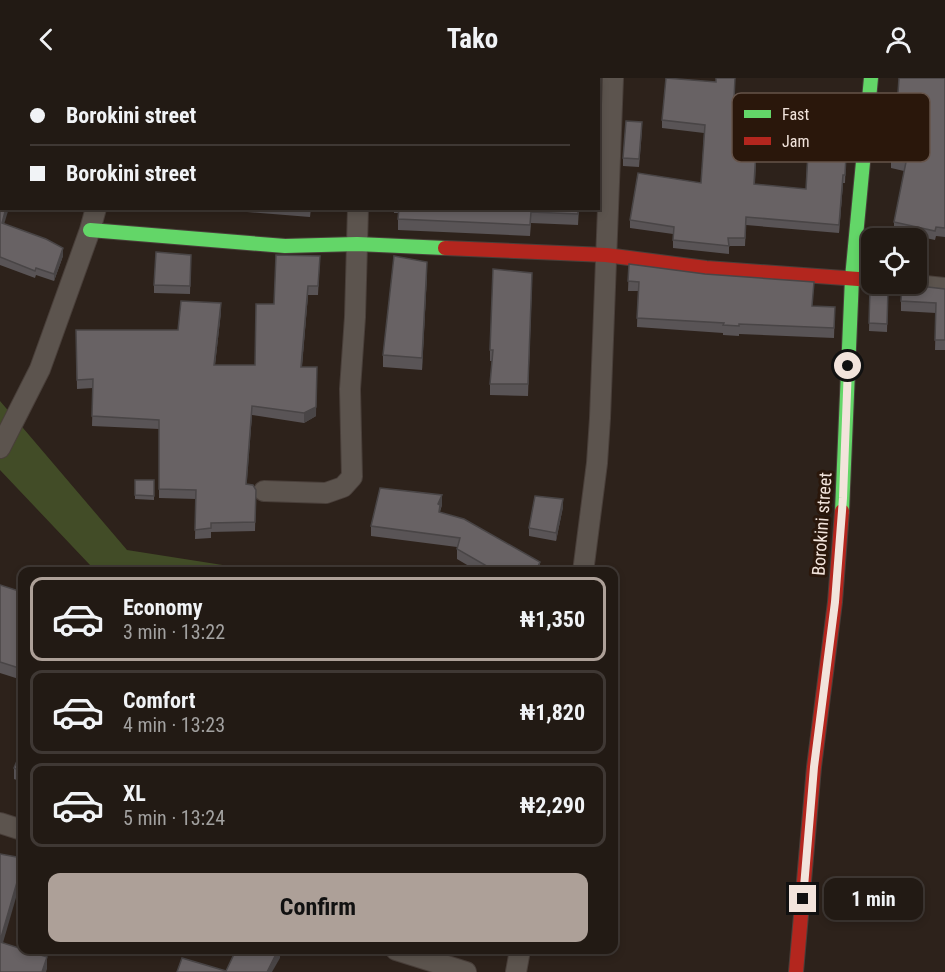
<!DOCTYPE html>
<html lang="en">
<head>
<meta charset="utf-8">
<style>
	:root { --surface:#221a14; --page:#2a231d; --text:#f1f3f6; --muted:#a2a1a0; --line:#3f3834; --accent:#ada098 }
	body { margin:0; font-family:"Roboto Condensed",sans-serif; background:var(--page); color:var(--text); height:100vh; display:flex; flex-direction:column; font-size:22px; white-space:nowrap }
	* { box-sizing:border-box; margin:0 }
	p { font-size:20px; color:var(--muted) }
	.icon { flex:none; width:33px; height:33px; fill:none; stroke:currentColor; stroke-width:2; stroke-linecap:round; stroke-linejoin:round }
	.map { position:relative; flex:1; overflow:hidden }
	.panel { position:absolute; left:18px; top:489px; width:600px; height:387px; display:flex; flex-direction:column; background:var(--surface); border-radius:12px; box-shadow:0 3px 9px #0003,0 0 0 2px var(--line) }
	.panel>* { flex:none }
	.banner { position:absolute; left:0px; top:0px; width:600px; height:132px; box-shadow:0 3px 9px #0003,0 0 0 2px var(--line); display:grid; align-content:center; height:132px; padding:0 30px; background:var(--surface) }
	.buttons { position:absolute; left:861px; top:150px; display:grid; gap:12px }
	.buttons a { display:grid; place-items:center; width:66px; height:66px; border-radius:12px; background:var(--surface); box-shadow:0 3px 9px #0003,0 0 0 2px var(--line); font-size:30px }
	.end { position:absolute; width:27px; height:27px; margin:-14px; border:8px solid #f2e4dc; background:#111; box-shadow:0 0 0 3px #111 }
	.from { border-radius:50% }
	.bubble { position:absolute; height:42px; border-radius:12px; background:var(--surface); box-shadow:0 3px 9px #0003,0 0 0 2px var(--line); font-size:20px; font-weight:700; line-height:42px; text-align:center }
	.banner b { display:flex; align-items:center; gap:21px; height:57px; font-size:22px }
	.banner b+b { border-top:2px solid var(--line) }
	.banner i { width:15px; height:15px; background:var(--text) }
	ul { padding:10px 0 0; list-style:none }
	li { display:flex; align-items:center; gap:18px; height:84px; margin:0 12px 9px; padding:0 18px; border:3px solid var(--line); border-radius:12px }
	li div { flex:1 }
	li b { display:block; font-size:22px }
	li em { font-style:normal; font-weight:700 }
	li.active { border-color:var(--accent) }
	li>.icon { width:54px; height:54px; stroke-width:1.5 }
	.cta { display:flex; gap:12px; margin-top:auto; padding:12px 30px }
	.cta a { flex:1; height:69px; border-radius:12px; background:var(--accent); color:#111; font-size:24px; font-weight:700; line-height:69px; text-align:center }
	header { display:flex; justify-content:space-between; align-items:center; height:78px; padding:0 30px; background:var(--surface); font-size:27px; font-weight:700 }
	.map>svg:first-child { display:block }
	.green { fill:#424c27 }
	.lines { fill:none; stroke-linecap:round; stroke-linejoin:round }
	.street-casing { stroke:#493f3a; stroke-width:22 }
	.fast-casing { stroke:#493f3a; stroke-width:16 }
	.jam-casing { stroke:#493f3a; stroke-width:16 }
	.street { stroke:#5c544e; stroke-width:20 }
	.fast { stroke:#63d668; stroke-width:14 }
	.jam { stroke:#b3261e; stroke-width:14 }
	.wall { fill:#595456; fill-rule:evenodd }
	.shaded-wall { fill:#494546 }
	.building { fill:#686264; stroke:#494546; stroke-width:1.5; fill-rule:evenodd }
	.route { stroke:#f2e4dc; stroke-width:8 }
	.labels { text-anchor:middle; stroke-width:6; stroke-linejoin:round; paint-order:stroke }
	.street-label { font-size:18px; fill:#f2e4dc; stroke:#2a170b }
	.key { fill:#2a170b; stroke:#66544a; stroke-width:1.5 }
	.key-label { font-size:16px; fill:#f2e4dc }
</style>
</head>
<body>
<header><svg class="icon" aria-label="back" viewBox="0 0 24 24"><path d="M15 5l-7 7 7 7"/></svg>Tako<svg class="icon" aria-label="person" viewBox="0 0 24 24"><circle cx="12" cy="8" r="4"/><path d="M4 21q1-7 8-7t8 7"/></svg></header>
<div class="map">
<svg width="945" height="894" viewBox="0 0 945 894">
	<rect width="100%" height="100%" fill="#2d221b"/>
	<polygon class="green" points="0,323 127,472 260,493 114,494 90,487 0,392"/>
	<g class="lines">
		<defs>
			<g id="street">
				<polyline points="109,0 109,2"/>
				<polyline points="362,2 362,0"/>
				<polyline points="0,85 2,85"/>
				<polyline points="906,206 945,210"/>
				<polyline points="0,370 40,291 90,152 96,130"/>
				<polyline points="264,413 326,415 343,409 352,399 350,311 355,239 358,130"/>
				<polyline points="583,494 597,385 600,340 613,0"/>
				<polyline points="0,745 22,752"/>
				<polyline points="396,872 466,894"/>
				<polyline points="516,894 520,872"/>
			</g>
			<g id="fast">
				<polyline points="90,152 285,168 357,166 445,170"/>
				<polyline points="842,433 852,200 871,0"/>
			</g>
			<g id="jam">
				<polyline points="445,170 606,177 706,190 872,202"/>
				<polyline points="796,894 814,689 835,524 842,433"/>
			</g>
		</defs>
		<use href="#street" class="street-casing"/>
		<use href="#fast" class="fast-casing"/>
		<use href="#jam" class="jam-casing"/>
		<use href="#street" class="street"/>
		<use href="#fast" class="fast"/>
		<use href="#jam" class="jam"/>
	</g>
	<g class="wall">
		<polygon points="0,0 39,0 39,2 2,2 2,58 0,58"/>
		<polygon points="945,0 945,159 936,158 935,162 894,153 894,144 904,93 891,90 891,81 896,53 896,44"/>
		<path d="M 716,4 L 734,21 L 846,33 L 843,57 L 847,57 L 845,105 L 843,105 L 839,155 L 746,147 L 745,168 L 729,168 L 729,176 L 673,170 L 673,156 L 630,150 L 630,142 L 701,105 L 704,55 L 662,50 L 662,42 ZM 756,81 L 807,84 L 806,111 L 755,106 Z"/>
		<polygon points="642,52 639,89 623,88 623,80"/>
		<polygon points="0,95 4,146 63,178 54,203 36,197 35,200 0,187"/>
		<polygon points="198,130 311,130 310,139"/>
		<polygon points="394,130 579,130 578,147 531,145 530,158 398,152 398,135 394,135"/>
		<polygon points="191,177 190,216 154,215 154,207"/>
		<polygon points="320,178 318,217 308,217 302,289 316,338 304,345 252,337 246,406 256,412 255,453 211,454 211,460 195,461 196,421 159,420 159,351 92,348 93,310 77,311 76,252 178,252 221,234 215,287 255,287 274,226"/>
		<polygon points="629,186 813,228 835,229 834,260 739,256 739,258 723,257 723,255 637,249 638,213 628,213"/>
		<polygon points="427,196 422,292 383,289 383,277"/>
		<polygon points="532,206 528,318 490,317 490,306 492,283 490,283 490,272"/>
		<polygon points="870,210 888,211 887,254 869,253"/>
		<polygon points="945,211 945,272 935,272 936,235 901,233 901,223"/>
		<polygon points="135,402 154,402 154,422 135,421"/>
		<polygon points="442,427 440,434 540,494 479,494 457,481 457,469 371,458 371,448"/>
		<polygon points="563,429 556,463 529,458 529,450"/>
		<polygon points="0,507 22,514 22,602 0,595"/>
		<polygon points="22,671 22,704 14,701 14,690"/>
	</g>
	<g class="shaded-wall">
		<polygon points="843,97 843,105 839,155 839,147"/>
		<polygon points="6,130 9,130 2,153 2,145"/>
		<polygon points="63,170 63,178 54,203 54,196"/>
		<polygon points="427,184 427,196 422,292 422,280"/>
		<polygon points="308,208 308,217 301,298 301,289"/>
		<polygon points="221,225 221,234 214,296 214,287"/>
		<polygon points="317,289 316,338 304,345 304,335"/>
		<polygon points="252,328 252,337 246,416 246,406"/>
		<polygon points="442,417 442,427 440,432 440,437 438,426"/>
		<polygon points="563,421 563,429 556,463 556,455"/>
		<polygon points="540,484 540,494 535,494"/>
		<polygon points="22,787 22,799 0,875 0,863"/>
		<polygon points="278,872 280,872 280,880 272,894 267,894"/>
		<polygon points="47,879 47,891 46,894 42,894"/>
	</g>
	<g class="building">
		<polygon points="0,0 38,0 38,2 2,2 2,50 0,50"/>
		<rect x="48" y="0" width="38" height="2"/>
		<polygon points="123,0 141,0 141,2 123,1"/>
		<polygon points="251,0 336,0 335,2 251,2"/>
		<polygon points="398,0 578,0 578,2 397,2"/>
		<path d="M 666,0 L 716,4 L 716,0 L 735,0 L 734,21 L 783,22 L 783,20 L 846,25 L 843,57 L 847,57 L 845,97 L 843,97 L 839,147 L 746,139 L 745,160 L 728,160 L 729,168 L 673,162 L 674,149 L 630,142 L 638,95 L 701,105 L 705,47 L 662,42 ZM 756,73 L 808,76 L 806,111 L 754,106 Z"/>
		<polygon points="899,0 945,0 945,150 936,149 935,153 894,144 906,84 891,81 897,45 896,44"/>
		<polygon points="626,43 642,44 639,81 623,80"/>
		<polygon points="0,95 2,96 2,130 6,130 2,145 46,161 63,170 54,196 36,190 35,193 0,179"/>
		<polygon points="399,130 578,130 578,136 531,134 530,147 398,141"/>
		<polygon points="156,174 191,177 190,208 154,207"/>
		<polygon points="276,177 320,178 318,208 308,208 301,289 317,289 316,329 304,335 252,328 246,406 253,407 256,412 255,444 211,445 211,450 195,452 196,412 159,411 159,342 92,338 93,301 77,302 76,252 178,252 181,223 221,225 214,287 255,287 256,226 274,226"/>
		<polygon points="394,178 427,184 422,280 383,277"/>
		<polygon points="629,186 705,196 814,204 812,228 835,229 834,250 739,246 739,248 723,247 724,245 637,240 639,204 628,203"/>
		<polygon points="493,191 532,195 528,306 490,306 493,272 490,272"/>
		<polygon points="902,206 945,211 945,262 935,262 936,225 901,223"/>
		<polygon points="870,210 888,211 887,246 869,245"/>
		<polygon points="135,402 154,402 154,418 135,417"/>
		<polygon points="380,410 442,417 438,426 440,427 439,434 464,441 540,484 535,494 497,494 457,471 460,460 371,448"/>
		<polygon points="535,418 563,421 556,455 529,450"/>
		<polygon points="0,507 22,514 22,591 0,584"/>
		<polygon points="22,671 22,693 14,690"/>
		<polygon points="0,776 22,780 22,787 0,863"/>
		<polygon points="0,864 47,879 42,894 0,894"/>
		<polygon points="236,872 278,872 267,894 177,894 182,880 226,893"/>
	</g>
	<g class="lines">
		<polyline class="route" points="803,821 814,689 835,524 843,420 848,288"/>
	</g>
	<g class="labels">
		<g class="street-label">
			<text transform="translate(822 446) rotate(-86)" y="6">Borokini street</text>
		</g>
	</g>
	<rect x="732" y="15" width="198" height="69" rx="9" class="key"/>
	<rect x="744" y="32" width="27" height="8" fill="#63d668"/>
	<rect x="744" y="59" width="27" height="8" fill="#b3261e"/>
	<g class="key-label">
		<text x="782" y="42">Fast</text>
		<text x="782" y="69">Jam</text>
	</g>
</svg>
<div class="buttons">
<a><svg class="icon" aria-label="locate" viewBox="0 0 24 24"><circle cx="12" cy="12" r="6"/><path d="M12 2v4M12 18v4M2 12h4M18 12h4"/></svg></a>
</div>
<i class="end from" style="left:848px;top:288px"></i>
<i class="end" style="left:803px;top:821px"></i>
<div class="bubble" style="left:824px;top:800px;width:99px">1 min</div>
<div class="banner">
<b><i class="from"></i>Borokini street</b>
<b><i></i>Borokini street</b>
</div>
<section class="panel">
<ul>
<li class="active"><svg class="icon" aria-label="car" viewBox="0 0 24 24"><path d="M5 17H2v-5l4-1 3-4h7l3 4 3 1v5h-3M9 17h6M6 11h13"/><circle cx="7" cy="17" r="2"/><circle cx="17" cy="17" r="2"/></svg><div><b>Economy</b><p>3 min · 13:22</p></div><em>₦1,350</em></li>
<li><svg class="icon" aria-label="car" viewBox="0 0 24 24"><path d="M5 17H2v-5l4-1 3-4h7l3 4 3 1v5h-3M9 17h6M6 11h13"/><circle cx="7" cy="17" r="2"/><circle cx="17" cy="17" r="2"/></svg><div><b>Comfort</b><p>4 min · 13:23</p></div><em>₦1,820</em></li>
<li><svg class="icon" aria-label="car" viewBox="0 0 24 24"><path d="M5 17H2v-5l4-1 3-4h7l3 4 3 1v5h-3M9 17h6M6 11h13"/><circle cx="7" cy="17" r="2"/><circle cx="17" cy="17" r="2"/></svg><div><b>XL</b><p>5 min · 13:24</p></div><em>₦2,290</em></li>
</ul>
<div class="cta"><a>Confirm</a></div>
</section>
</div>
</body>
</html>
